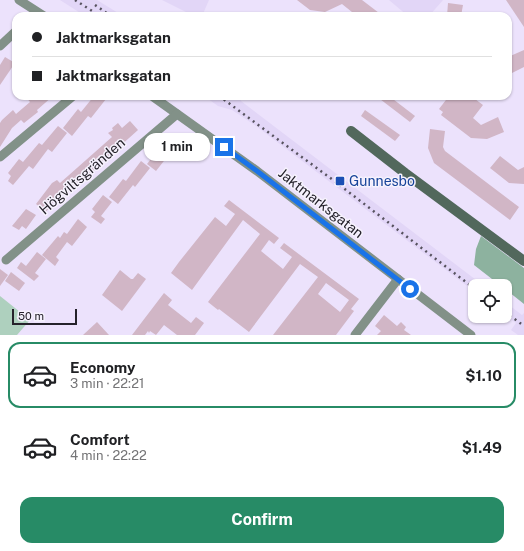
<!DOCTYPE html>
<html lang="en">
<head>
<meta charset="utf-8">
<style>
	:root { --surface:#fff; --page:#f6f6f6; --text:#202124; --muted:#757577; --line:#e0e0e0; --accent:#278b66 }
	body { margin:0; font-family:"Public Sans",sans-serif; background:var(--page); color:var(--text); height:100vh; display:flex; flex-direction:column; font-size:15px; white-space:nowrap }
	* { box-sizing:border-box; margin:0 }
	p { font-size:13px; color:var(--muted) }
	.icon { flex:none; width:22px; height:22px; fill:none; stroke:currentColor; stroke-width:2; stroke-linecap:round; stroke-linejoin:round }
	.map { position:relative; height:335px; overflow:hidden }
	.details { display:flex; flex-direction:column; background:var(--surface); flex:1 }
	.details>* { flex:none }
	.top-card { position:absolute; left:12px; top:12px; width:500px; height:88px; border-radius:12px; box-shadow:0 1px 3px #0004; display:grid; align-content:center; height:88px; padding:0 20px; background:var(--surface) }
	.tools { position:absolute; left:468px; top:279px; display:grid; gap:8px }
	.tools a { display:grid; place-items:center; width:44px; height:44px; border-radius:8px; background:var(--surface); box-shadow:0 1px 3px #0004; font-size:20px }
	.scale { position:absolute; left:12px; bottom:10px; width:65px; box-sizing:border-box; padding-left:4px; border:2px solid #25222b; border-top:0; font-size:11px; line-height:14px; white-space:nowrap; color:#25222b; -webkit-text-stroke:3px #f6f2fd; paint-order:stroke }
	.end { position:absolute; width:18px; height:18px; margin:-9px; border:5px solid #1a73e8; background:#fff; box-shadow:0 0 0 2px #fff }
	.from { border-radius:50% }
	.bubble { position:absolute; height:28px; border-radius:12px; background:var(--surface); box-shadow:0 1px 3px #0004; font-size:13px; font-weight:700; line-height:28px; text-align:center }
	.top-card b { display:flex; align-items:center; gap:14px; height:38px; font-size:15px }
	.top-card b+b { border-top:1px solid var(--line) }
	.top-card i { width:10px; height:10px; background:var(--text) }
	ul { padding:7px 0 0; list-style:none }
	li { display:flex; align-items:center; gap:12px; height:66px; margin:0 8px 6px; padding:0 12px; border:2px solid transparent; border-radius:12px }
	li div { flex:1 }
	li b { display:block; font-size:15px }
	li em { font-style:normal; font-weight:700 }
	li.on { border-color:var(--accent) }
	li>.icon { width:36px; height:36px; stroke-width:1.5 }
	.primary-button { display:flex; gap:8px; margin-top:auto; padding:8px 20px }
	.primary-button a { flex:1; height:46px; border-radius:12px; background:var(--accent); color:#fff; font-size:16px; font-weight:700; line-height:46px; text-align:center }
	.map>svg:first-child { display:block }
	.built { fill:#e2d6f7 }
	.green { fill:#aed0be }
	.forest { fill:#8db29f }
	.building { fill:#d1b6c6; fill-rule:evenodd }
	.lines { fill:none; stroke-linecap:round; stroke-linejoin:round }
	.street { stroke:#829188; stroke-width:9 }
	.secondary { stroke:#52685c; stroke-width:10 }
	.rail { stroke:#57525f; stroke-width:2.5; stroke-dasharray:2 4; stroke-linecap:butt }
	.route { stroke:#1a73e8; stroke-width:5 }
	.transit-dot { fill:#1a4fb4; stroke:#f6f2fd; stroke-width:1.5 }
	.labels { text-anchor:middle; stroke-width:3; stroke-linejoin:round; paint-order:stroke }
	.street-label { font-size:14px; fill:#25222b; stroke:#f6f2fd }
	.transit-label { font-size:14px; fill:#164399; stroke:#f6f2fd; text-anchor:start }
</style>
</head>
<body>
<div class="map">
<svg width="524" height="335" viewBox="0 0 524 335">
	<rect width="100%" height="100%" fill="#ece2fc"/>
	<g class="built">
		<polygon points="60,0 97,0 123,16 85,16"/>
		<polygon points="162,0 209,0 202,16 194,16"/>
		<polygon points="389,0 443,0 429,16 408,16"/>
		<polygon points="204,96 237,96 241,101 484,286 475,286 475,292 256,126 232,110 218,106"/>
		<polygon points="505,302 522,315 524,313 524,335 518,335 511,330 516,323 505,315"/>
	</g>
	<polygon class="green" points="0,296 30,320 17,335 0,335"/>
	<polygon class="forest" points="481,236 524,268 524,304 505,289 505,286 501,286 474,265 476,249"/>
	<g class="building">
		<polygon points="297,0 362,0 383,16 357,16 342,4 325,12 310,10"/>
		<polygon points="506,0 524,0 524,27"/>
		<polygon points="448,3 463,5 461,16 447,16"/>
		<polygon points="524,50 524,67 508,75 508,57"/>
		<polygon points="5,57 15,63 0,85 0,65"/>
		<polygon points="25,96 53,96 37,110 38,112 24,123 21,120 12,128 0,147 0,123 2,120 13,110 16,114 30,102"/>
		<polygon points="94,96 102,96 106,99 91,118 88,116 72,136 63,128 78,109 81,112"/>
		<polygon points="376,96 389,96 415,116 410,122"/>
		<polygon points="449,96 471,96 483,105 473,118 481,125 498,117 504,132 487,139 471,138 441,115 443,112 439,109"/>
		<polygon points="365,110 400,135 395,141 361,116"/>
		<polygon points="130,121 138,130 100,164 101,165 68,192 64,188 46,212 36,204 52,183 57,180 60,183 112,137 108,133 113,130 112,128 118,123 122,128"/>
		<polygon points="58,126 67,133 52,152 48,149 33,169 29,166 13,185 8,181 11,176 8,173 19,159 23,162 39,143 42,145"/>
		<polygon points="430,129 445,131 443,147 445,151 519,207 510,220 434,163 428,148"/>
		<polygon points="162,145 171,152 156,171 147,164"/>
		<polygon points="500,156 518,170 524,167 524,184 509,183 490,168"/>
		<polygon points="141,161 150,168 135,187 133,185 118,204 109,197 123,179 126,181"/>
		<polygon points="103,195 112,202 101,216 105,219 101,224 91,217 95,212 92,209"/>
		<path d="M 229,200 L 279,238 L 274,244 L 269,240 L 261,251 L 283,269 L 292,257 L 280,248 L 284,243 L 359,299 L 351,309 L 354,311 L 336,335 L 273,335 L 318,277 L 300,264 L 249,332 L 219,309 L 218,310 L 208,302 L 260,234 L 243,220 L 192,290 L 171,273 L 179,262 L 215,217 L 226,226 L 235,214 L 224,206 ZM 326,283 L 349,300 L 340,312 L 318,294 Z"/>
		<polygon points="26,209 36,215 26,229 22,226 19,230 12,226"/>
		<polygon points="78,219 87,227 72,246 67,242 56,257 59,260 55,266 42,255 58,236 60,238 64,232 67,234"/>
		<polygon points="37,252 46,259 35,273 39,276 34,281 17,268 21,262 26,266"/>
		<polygon points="0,269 8,275 0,286"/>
		<polygon points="120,270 131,279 133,279 138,273 146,279 122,311 102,295"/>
		<polygon points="11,272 25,283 19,291 5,281"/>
		<polygon points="164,293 172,300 168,305 191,323 196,317 204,323 195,335 177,335 164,325 156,335 150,331 149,333 148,331 145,335 132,335"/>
		<polygon points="384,315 397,326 401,322 406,327 404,330 411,335 377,335 381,331 375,326"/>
		<polygon points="97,322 109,335 83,335"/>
	</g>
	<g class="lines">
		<g class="street">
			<polyline points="19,0 44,16"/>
			<polyline points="0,46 16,31"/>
			<polyline points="152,96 257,171 471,335"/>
			<polyline points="0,157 73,96"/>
			<polyline points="6,260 177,114"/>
			<polyline points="355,335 398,279"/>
		</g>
		<polyline class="secondary" points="351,131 405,173 524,261"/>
		<g class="rail">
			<polyline points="75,0 100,16"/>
			<polyline points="95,5 111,16"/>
			<polyline points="219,96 333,180 475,289"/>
			<polyline points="505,312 524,326"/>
		</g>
	</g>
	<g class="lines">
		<polyline class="route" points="224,147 257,171 410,289"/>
	</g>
	<rect class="transit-dot" x="335" y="176" width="10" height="10" rx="2"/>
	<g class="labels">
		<g class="street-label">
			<text transform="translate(82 176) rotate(-41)" y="5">Högviltsgränden</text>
			<text transform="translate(321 203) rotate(38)" y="5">Jaktmarksgatan</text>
		</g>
		<g class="transit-label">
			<text x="349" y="186">Gunnesbo</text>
		</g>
	</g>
</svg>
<div class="tools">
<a><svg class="icon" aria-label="locate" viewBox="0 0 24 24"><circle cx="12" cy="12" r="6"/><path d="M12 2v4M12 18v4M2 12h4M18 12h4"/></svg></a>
</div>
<div class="scale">50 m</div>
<i class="end from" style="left:410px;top:289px"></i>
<i class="end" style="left:224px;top:147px"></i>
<div class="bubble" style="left:144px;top:133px;width:66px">1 min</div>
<div class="top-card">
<b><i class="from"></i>Jaktmarksgatan</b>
<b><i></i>Jaktmarksgatan</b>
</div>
</div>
<section class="details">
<ul>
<li class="on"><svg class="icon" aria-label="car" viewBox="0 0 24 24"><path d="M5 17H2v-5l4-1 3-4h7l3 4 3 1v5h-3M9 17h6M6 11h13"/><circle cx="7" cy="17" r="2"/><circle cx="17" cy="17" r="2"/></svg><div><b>Economy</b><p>3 min · 22:21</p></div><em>$1.10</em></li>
<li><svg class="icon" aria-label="car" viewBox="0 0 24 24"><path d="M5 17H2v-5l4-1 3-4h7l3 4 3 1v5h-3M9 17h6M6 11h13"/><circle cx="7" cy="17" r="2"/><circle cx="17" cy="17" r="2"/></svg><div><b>Comfort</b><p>4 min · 22:22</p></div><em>$1.49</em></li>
</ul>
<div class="primary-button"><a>Confirm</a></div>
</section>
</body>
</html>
